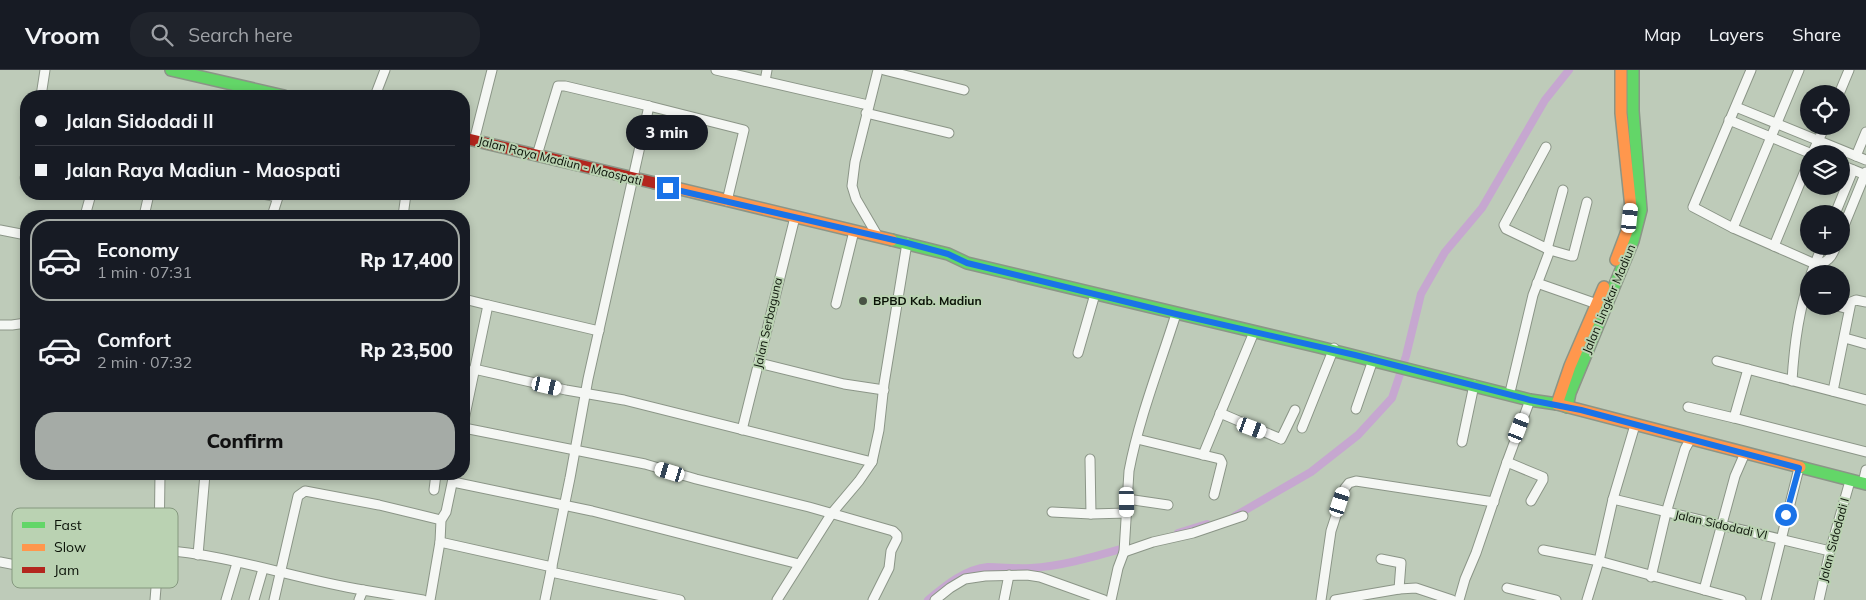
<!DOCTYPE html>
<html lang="en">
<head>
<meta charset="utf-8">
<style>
	:root { --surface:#171b24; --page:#20242c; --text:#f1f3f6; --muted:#9ea1a6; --line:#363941; --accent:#a5aba6 }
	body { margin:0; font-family:Mulish,sans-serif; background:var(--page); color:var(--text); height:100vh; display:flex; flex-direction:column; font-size:19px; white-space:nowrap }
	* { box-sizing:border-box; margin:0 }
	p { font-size:16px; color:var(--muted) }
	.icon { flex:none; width:28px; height:28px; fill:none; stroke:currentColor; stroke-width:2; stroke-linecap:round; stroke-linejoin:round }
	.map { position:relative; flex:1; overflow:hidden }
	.drawer { position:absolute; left:20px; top:140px; width:450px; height:270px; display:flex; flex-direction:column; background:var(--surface); border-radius:20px; box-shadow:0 2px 8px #0003 }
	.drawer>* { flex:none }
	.banner { position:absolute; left:20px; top:20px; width:450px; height:110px; border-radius:20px; box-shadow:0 2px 8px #0003; display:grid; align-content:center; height:110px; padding:0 15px; background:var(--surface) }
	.buttons { position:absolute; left:1800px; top:15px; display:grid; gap:10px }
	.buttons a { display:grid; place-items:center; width:50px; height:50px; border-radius:50%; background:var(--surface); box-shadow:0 2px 8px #0003; font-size:25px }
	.end { position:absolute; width:22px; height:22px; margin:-11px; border:6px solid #1a73e8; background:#fff; box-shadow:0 0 0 2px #fff }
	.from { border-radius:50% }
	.bubble { position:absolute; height:35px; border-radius:18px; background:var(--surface); box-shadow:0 2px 8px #0003; font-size:16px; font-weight:800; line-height:35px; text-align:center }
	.car { position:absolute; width:15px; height:30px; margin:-15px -8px; border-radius:6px; box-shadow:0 0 4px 1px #0007; background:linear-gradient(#fff 24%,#345 0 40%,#fff 0 76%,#345 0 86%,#fff 0) }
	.banner b { display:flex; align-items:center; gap:18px; height:48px; font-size:19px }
	.banner b+b { border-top:1px solid var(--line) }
	.banner i { width:12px; height:12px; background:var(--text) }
	ul { padding:9px 0 0; list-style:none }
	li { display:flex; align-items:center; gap:15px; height:82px; margin:0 10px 8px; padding:0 5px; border:2px solid transparent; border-radius:20px }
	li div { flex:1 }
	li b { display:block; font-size:19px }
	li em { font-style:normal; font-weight:800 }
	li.on { border-color:var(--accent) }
	li>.icon { width:45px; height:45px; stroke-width:1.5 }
	.cta { display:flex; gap:10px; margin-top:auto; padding:10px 15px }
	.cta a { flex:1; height:58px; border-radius:20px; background:var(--accent); color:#111; font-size:20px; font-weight:800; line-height:58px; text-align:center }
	header { display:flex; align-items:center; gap:30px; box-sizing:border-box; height:70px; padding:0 25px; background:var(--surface); border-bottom:1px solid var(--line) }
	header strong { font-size:24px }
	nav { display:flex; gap:28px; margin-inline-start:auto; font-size:18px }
	.search { width:350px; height:45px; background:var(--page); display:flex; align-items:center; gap:12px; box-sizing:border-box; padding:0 18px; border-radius:20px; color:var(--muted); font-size:19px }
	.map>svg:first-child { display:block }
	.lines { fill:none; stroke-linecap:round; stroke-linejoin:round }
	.canal { stroke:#c6a7d0; stroke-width:8 }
	.street-casing { stroke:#8b9587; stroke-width:11 }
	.fast-casing { stroke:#8b9587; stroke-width:14 }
	.slow-casing { stroke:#8b9587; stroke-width:14 }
	.jam-casing { stroke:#8b9587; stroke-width:14 }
	.street { stroke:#f5f7f4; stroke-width:9 }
	.fast { stroke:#63d668; stroke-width:11 }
	.slow { stroke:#ff974d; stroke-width:11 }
	.jam { stroke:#b3261e; stroke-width:11 }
	.route { stroke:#1a73e8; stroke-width:6 }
	.poi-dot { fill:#495345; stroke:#bad2b2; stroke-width:2 }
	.labels { text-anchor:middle; stroke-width:4; stroke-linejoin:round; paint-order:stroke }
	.street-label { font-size:12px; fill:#0a1207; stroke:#bad2b2 }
	.poi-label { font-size:12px; font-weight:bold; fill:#0a1207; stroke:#bad2b2; text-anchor:start }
	.key { fill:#bad2b2; stroke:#85987f; stroke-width:1 }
	.key-label { font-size:14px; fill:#0a1207 }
</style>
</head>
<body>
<header>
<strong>Vroom</strong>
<div class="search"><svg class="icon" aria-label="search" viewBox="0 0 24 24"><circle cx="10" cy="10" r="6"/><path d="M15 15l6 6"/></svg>Search here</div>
<nav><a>Map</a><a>Layers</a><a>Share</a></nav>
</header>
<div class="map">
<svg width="1866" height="530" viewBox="0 0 1866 530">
	<rect width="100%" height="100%" fill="#becbb9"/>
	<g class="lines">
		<g class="canal">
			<polyline points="1235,446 1311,402 1358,365 1392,328 1406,286 1421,224 1445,182 1482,138 1545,30 1569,0"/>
			<polyline points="1178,463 1207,454"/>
			<path d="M 928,530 C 945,516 965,499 988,497 C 1002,497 1016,499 1031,498 C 1064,496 1096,486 1128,477"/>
		</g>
		<defs>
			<g id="street">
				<polyline points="716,0 868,35"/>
				<polyline points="884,0 964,20"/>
				<path d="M 1751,0 L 1693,137 L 1733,158 L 1815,194 C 1827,194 1832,187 1836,176"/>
				<polyline points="765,11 767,0"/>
				<polyline points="1839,24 1849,0"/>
				<polyline points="41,26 45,0"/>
				<polyline points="375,26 385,0"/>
				<polyline points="1736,37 1866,90"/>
				<polyline points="866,43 949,63"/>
				<polyline points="1729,50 1812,84"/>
				<polyline points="474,71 492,0"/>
				<polyline points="1812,84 1825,56"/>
				<polyline points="537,85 558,16 565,16 649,36"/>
				<polyline points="1856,86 1866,62"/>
				<polyline points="1841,95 1866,105"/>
				<polyline points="25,108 26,105"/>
				<polyline points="263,124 278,127"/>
				<polyline points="1835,144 1853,100"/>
				<polyline points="85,146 91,124"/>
				<polyline points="144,146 149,124"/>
				<polyline points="272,146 279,124"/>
				<polyline points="403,146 406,124"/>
				<polyline points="1733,158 1799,0"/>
				<polyline points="0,160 26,165"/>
				<polyline points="1841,163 1866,102"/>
				<polyline points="877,165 856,129 852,116 855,92 878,0"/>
				<polyline points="1774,176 1809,91"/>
				<polyline points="1547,179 1563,120"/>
				<polyline points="1550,180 1571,186 1573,186 1587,132"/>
				<polyline points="1811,204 1822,176"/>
				<polyline points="1537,213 1597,234"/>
				<polyline points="464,229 488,235 464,350"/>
				<polyline points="836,234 854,161"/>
				<polyline points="488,235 599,261"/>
				<polyline points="1837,236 1849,239"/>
				<polyline points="0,255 12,255 26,253"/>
				<polyline points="1845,268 1866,274"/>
				<polyline points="1078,283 1095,224"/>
				<polyline points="1717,291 1866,330"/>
				<polyline points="759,293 844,314 884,320"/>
				<polyline points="474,299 566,320 624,330 872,392"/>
				<polyline points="1748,299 1734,348 1866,382"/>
				<path d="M 1792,311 C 1794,277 1798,243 1809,211"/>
				<polyline points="1511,318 1533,225 1550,180 1506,159 1504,155 1546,77"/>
				<polyline points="1833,321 1851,232 1856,230 1866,232"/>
				<polyline points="1688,337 1734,348"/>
				<polyline points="1356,339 1373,290"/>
				<polyline points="1220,343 1281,369 1295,340"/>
				<polyline points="464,358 645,394 696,409 809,437 893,461 897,465 897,469 891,481 889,498 873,530"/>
				<polyline points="1302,358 1334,278"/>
				<polyline points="742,360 795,147"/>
				<polyline points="1137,369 1220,389 1222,393 1214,425"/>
				<polyline points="1462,372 1474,315"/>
				<polyline points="1203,385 1254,262"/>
				<polyline points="1090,389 1091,444"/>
				<polyline points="1507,392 1543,407 1543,410 1531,431"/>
				<path d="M 160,404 L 159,480 C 228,484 295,509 363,520"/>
				<polyline points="453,412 592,441 799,494"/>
				<polyline points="1863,413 1866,400"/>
				<polyline points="434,420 436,404"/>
				<polyline points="1127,429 1168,435"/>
				<polyline points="1613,429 1830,481"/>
				<polyline points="1052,442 1091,444 1127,443"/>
				<polyline points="440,472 552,497"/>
				<polyline points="1543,480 1599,491 1741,530"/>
				<polyline points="1124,482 1153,472 1193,463 1243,446"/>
				<polyline points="198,485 205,404"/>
				<polyline points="1381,489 1401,493 1399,519"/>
				<polyline points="0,492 88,509"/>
				<polyline points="551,502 680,530"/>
				<polyline points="1651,507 1666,443 1685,379 1690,370"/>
				<polyline points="1507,518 1556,530"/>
				<polyline points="1704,520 1735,406 1745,383"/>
				<polyline points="155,530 159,480"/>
				<polyline points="226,530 237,493"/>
				<polyline points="254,530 263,499"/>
				<polyline points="274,530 298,426 305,421 379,435 441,450"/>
				<polyline points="359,530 363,520 423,530"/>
				<polyline points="430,530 440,472 441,450 446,442 454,404"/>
				<polyline points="545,530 570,408 588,309 649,36 744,60 727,131"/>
				<polyline points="777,530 832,443 859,411 872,392 879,360 884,314 907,173"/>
				<polyline points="935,530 950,518 965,509 985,506 1027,505 1040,507 1104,530"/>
				<polyline points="1004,530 1009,505"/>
				<path d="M 1111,530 L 1118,498 L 1124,482 L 1129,401 C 1139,348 1160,295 1176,244"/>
				<polyline points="1321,530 1331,461 1345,418 1349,413 1356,411 1494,432"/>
				<polyline points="1335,530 1399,519 1416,518 1452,530"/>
				<polyline points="1459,530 1465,509 1476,483 1507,392 1530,330"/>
				<polyline points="1587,530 1599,491 1613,429 1635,355"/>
				<polyline points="1766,530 1799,398"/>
				<polyline points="1819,530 1830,481 1850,411"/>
			</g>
			<g id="fast">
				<polyline points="171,0 284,26"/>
				<polyline points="892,170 948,184 967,193 1319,277 1530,330 1557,334"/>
				<polyline points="1567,337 1570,323 1633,171 1641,140 1633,41 1633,0"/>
				<polyline points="1800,397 1866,414"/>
			</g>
			<g id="slow">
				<polyline points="655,113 892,170"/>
				<polyline points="1616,190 1627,161 1631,138 1621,43 1621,0"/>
				<polyline points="1557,334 1570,296 1604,217"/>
				<polyline points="1557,334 1800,397"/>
			</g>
			<polyline id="jam" points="464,68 655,113"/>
		</defs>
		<use href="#street" class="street-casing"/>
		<use href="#fast" class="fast-casing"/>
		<use href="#slow" class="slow-casing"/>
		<use href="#jam" class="jam-casing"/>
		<use href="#street" class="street"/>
		<use href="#fast" class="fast"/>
		<use href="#slow" class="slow"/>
		<use href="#jam" class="jam"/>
	</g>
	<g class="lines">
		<polyline class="route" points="668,118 907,173 948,184 967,193 1176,244 1355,285 1530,330 1581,340 1799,398 1786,445"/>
	</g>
	<circle class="poi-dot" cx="863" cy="231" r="5"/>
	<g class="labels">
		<g class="street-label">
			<text transform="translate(560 91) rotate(14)" y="4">Jalan Raya Madiun - Maospati</text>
			<text transform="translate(1609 229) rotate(-67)" y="4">Jalan Lingkar Madiun</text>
			<text transform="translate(768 253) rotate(-77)" y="4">Jalan Serbaguna</text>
			<text transform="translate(1721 455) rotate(13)" y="4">Jalan Sidodadi VI</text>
			<text transform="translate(1834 470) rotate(-75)" y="4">Jalan Sidodadi I</text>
		</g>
		<g class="poi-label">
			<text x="873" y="235">BPBD Kab. Madiun</text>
		</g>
	</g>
	<rect x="12" y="438" width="166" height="80" rx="8" class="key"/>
	<rect x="22" y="452" width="23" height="6" fill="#63d668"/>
	<rect x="22" y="474" width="23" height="7" fill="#ff974d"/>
	<rect x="22" y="497" width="23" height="6" fill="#b3261e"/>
	<g class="key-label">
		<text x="54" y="460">Fast</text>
		<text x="54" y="482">Slow</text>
		<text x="54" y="505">Jam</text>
	</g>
</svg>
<div class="buttons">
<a><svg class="icon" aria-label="locate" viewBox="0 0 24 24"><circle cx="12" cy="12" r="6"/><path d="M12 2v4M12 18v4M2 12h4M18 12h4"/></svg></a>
<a><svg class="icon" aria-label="layers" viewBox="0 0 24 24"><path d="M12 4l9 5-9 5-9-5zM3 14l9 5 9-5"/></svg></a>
<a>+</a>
<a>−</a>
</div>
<i class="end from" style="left:1786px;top:445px"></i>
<i class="end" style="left:668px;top:118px"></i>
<div class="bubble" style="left:626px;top:45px;width:82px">3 min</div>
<i class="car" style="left:1630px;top:148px;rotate:6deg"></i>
<i class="car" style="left:547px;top:316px;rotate:103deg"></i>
<i class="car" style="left:1252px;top:358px;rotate:110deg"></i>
<i class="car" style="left:1519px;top:358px;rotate:21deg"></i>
<i class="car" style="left:670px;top:402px;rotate:287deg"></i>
<i class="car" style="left:1127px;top:432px;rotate:179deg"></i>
<i class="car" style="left:1340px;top:432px;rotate:18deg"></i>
<div class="banner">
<b><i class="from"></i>Jalan Sidodadi II</b>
<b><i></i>Jalan Raya Madiun - Maospati</b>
</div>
<section class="drawer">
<ul>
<li class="on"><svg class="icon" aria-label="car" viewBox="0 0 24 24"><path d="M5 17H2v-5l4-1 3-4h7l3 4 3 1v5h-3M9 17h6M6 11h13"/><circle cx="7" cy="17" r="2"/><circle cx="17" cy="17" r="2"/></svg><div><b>Economy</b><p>1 min · 07:31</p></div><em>Rp 17,400</em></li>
<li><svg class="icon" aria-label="car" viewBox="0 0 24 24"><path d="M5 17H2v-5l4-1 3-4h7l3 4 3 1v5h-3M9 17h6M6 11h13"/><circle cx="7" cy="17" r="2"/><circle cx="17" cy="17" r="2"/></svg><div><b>Comfort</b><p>2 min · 07:32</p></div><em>Rp 23,500</em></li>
</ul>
<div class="cta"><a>Confirm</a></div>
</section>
</div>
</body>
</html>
